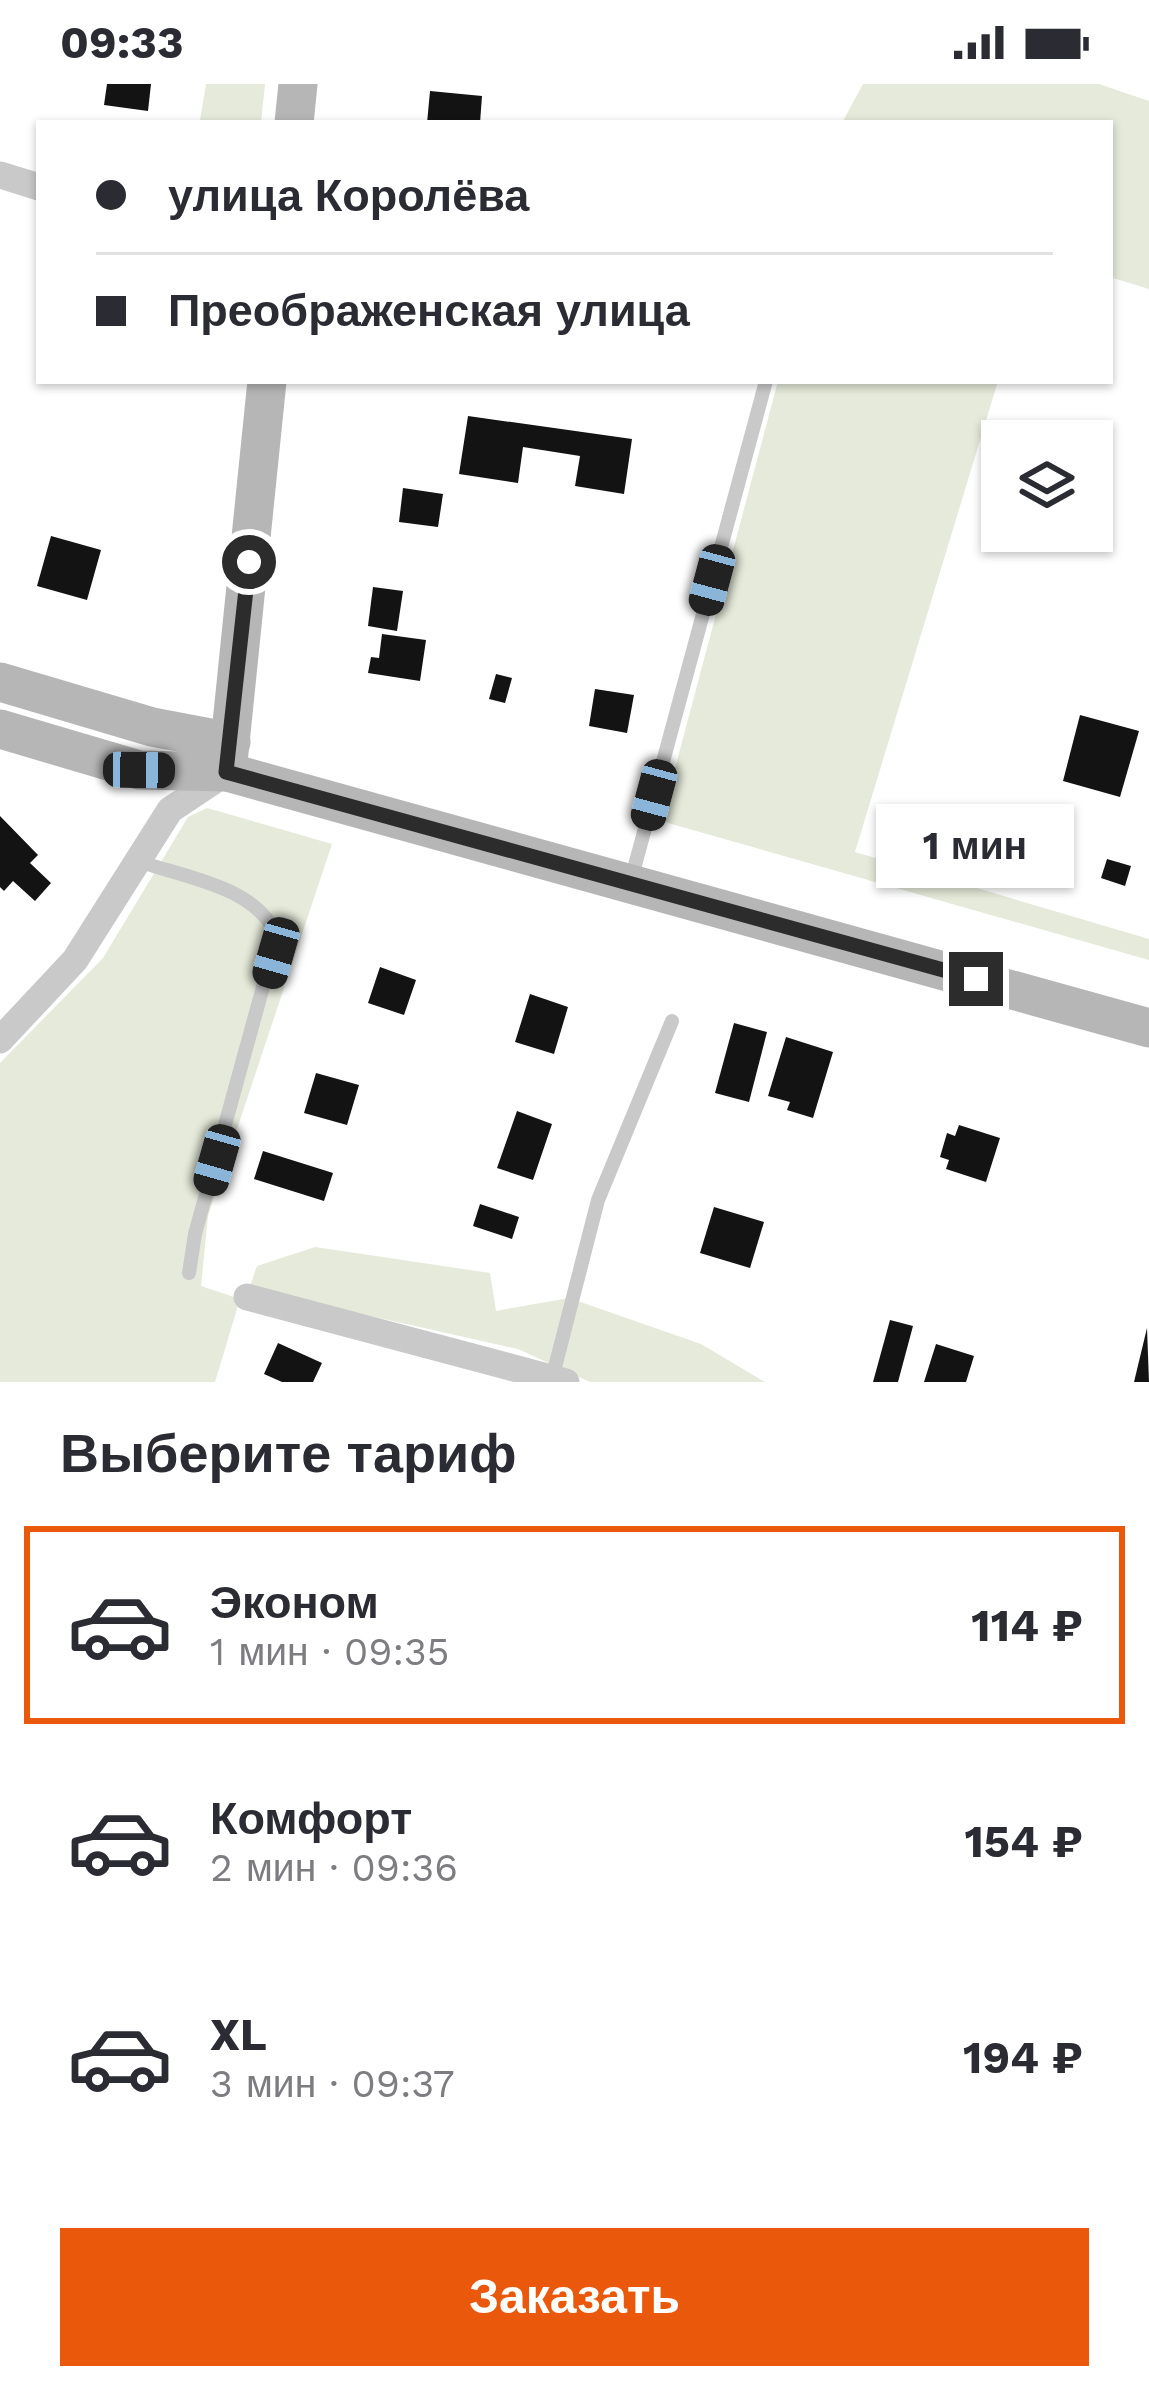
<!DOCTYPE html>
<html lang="ru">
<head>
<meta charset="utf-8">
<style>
	:root { --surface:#fff; --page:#f2f2f3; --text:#2b2b33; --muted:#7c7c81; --line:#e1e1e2; --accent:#ea580c }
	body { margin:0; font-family:"Work Sans",sans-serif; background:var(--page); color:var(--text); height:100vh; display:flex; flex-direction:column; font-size:45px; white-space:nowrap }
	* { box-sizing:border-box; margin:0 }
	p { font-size:39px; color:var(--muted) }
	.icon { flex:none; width:66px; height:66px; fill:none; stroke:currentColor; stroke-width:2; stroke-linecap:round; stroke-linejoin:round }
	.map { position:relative; height:1298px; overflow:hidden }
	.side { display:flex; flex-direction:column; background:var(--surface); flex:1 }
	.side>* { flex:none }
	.top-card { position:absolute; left:36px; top:36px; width:1077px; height:264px; border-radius:0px; box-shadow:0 3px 9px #0004; display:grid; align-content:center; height:264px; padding:0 60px; background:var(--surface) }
	.controls { position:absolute; left:981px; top:336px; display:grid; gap:24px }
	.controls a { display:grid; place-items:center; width:132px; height:132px; border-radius:0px; background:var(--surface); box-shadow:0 3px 9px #0004; font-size:60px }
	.end { position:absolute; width:54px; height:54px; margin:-27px; border:15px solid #2c2c2c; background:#fff; box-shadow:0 0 0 6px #fff }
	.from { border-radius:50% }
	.bubble { position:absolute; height:84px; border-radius:0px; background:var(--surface); box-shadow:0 3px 9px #0004; font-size:39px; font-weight:700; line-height:84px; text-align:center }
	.car { position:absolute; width:36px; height:72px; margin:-36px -18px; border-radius:15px; box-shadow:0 0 9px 3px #0007; background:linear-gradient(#222 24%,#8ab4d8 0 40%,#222 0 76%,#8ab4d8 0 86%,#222 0) }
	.top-card b { display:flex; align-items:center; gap:42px; height:114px; font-size:45px }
	.top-card b+b { border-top:3px solid var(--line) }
	.top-card i { width:30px; height:30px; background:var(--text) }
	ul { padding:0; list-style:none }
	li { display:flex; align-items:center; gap:36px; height:198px; margin:0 24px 18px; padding:0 36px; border:6px solid transparent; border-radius:0px }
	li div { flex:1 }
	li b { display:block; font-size:45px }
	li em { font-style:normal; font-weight:700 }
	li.selected { border-color:var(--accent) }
	li>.icon { width:108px; height:108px; stroke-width:1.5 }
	h2 { padding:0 60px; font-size:54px; line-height:144px }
	.primary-button { display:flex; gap:24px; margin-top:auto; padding:24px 60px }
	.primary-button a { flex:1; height:138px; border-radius:0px; background:var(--accent); color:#fff; font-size:48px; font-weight:700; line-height:138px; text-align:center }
	.status { display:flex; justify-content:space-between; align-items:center; height:84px; padding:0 60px; background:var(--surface); direction:ltr }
	.status svg { height:33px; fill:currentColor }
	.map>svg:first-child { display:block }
	.green { fill:#e5eada }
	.building { fill:#131313 }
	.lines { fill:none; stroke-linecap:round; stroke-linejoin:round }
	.lane { stroke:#c9c9c9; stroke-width:14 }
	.street { stroke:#c9c9c9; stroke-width:27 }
	.secondary { stroke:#b6b6b6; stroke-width:39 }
	.route { stroke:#2c2c2c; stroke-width:15 }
</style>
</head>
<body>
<div class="status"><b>09:33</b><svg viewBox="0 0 49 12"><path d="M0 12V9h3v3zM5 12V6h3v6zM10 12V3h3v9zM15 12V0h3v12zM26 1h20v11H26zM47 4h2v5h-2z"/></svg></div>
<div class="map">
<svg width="1149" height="1298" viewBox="0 0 1149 1298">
	<rect width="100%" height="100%" fill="#fff"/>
	<g class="green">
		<polygon points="206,0 265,0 261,39 187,39 200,36"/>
		<polygon points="863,0 1099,0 1149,17 1149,205 1110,193 1110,39 842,39"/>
		<polygon points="778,297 998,297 855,768 1149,855 1149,876 661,737"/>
		<polygon points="207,724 332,760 208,1132 201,1202 240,1215 215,1298 0,1298 0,979 103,874 188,733"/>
		<polygon points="315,1163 490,1189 496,1227 569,1214 701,1260 765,1298 590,1298 518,1265 249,1205 257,1182"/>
	</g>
	<g class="building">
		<polygon points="107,0 151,0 148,27 104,21"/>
		<polygon points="430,7 482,12 480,39 427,39"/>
		<polygon points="468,332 632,355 624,410 575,402 580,372 523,363 518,399 459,390"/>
		<polygon points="403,404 443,410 438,443 399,438"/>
		<polygon points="51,452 101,466 87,516 37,502"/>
		<polygon points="373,503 403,507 397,547 368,542"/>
		<polygon points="382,550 426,556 420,597 368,589 371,573 379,574"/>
		<polygon points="496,590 512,594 505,619 489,615"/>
		<polygon points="595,605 634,611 627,649 589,642"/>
		<polygon points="1080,631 1139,647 1120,713 1063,697"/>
		<polygon points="0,732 38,771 30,779 51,799 35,817 13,797 4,807 0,803"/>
		<polygon points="971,739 997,747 990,770 964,761"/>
		<polygon points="1107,775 1131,782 1125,802 1101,794"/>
		<polygon points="380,883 416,896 404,931 368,919"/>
		<polygon points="530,910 568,923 554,970 515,958"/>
		<polygon points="734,939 767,948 749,1018 715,1009"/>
		<polygon points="786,953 833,968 813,1034 787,1026 790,1018 768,1012"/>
		<polygon points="316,989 359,1001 347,1041 304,1029"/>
		<polygon points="517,1027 552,1040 533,1096 497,1084"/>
		<polygon points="959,1041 1000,1054 986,1098 946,1085 949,1076 940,1073 947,1049 955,1052"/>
		<polygon points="263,1067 333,1089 324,1117 254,1095"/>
		<polygon points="480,1120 519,1133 512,1155 473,1142"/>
		<polygon points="714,1123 764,1138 750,1184 700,1169"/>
		<polygon points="890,1236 913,1242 898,1298 873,1298"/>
		<polygon points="1147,1244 1149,1298 1134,1298"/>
		<polygon points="278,1259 322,1279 313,1298 282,1298 264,1290"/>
		<polygon points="936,1260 974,1272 966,1298 924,1298"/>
	</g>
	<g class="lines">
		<g class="lane">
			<path d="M 141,778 C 187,794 257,803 277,852 L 195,1150 L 189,1189"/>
			<polyline points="631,796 766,297"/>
			<polyline points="553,1291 598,1116 672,937"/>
		</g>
		<g class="street">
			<polyline points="0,91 39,103"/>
			<polyline points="0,956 75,876 170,726 227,688"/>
			<polyline points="247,1213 566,1298"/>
		</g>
		<g class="secondary">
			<polyline points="294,39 298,0"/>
			<polyline points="0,598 152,643 231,658"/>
			<polyline points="0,645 139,686 227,688 1149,944"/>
			<polyline points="227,688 267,297"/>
		</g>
	</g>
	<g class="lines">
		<polyline class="route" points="249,478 226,688 976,895"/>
	</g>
</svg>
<div class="controls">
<a><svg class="icon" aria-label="layers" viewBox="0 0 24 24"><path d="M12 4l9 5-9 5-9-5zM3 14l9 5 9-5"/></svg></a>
</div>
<i class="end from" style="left:249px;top:478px"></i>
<i class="end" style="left:976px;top:895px"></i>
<div class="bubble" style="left:876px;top:720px;width:198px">1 мин</div>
<i class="car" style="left:712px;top:496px;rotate:195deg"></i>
<i class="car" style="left:139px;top:686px;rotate:91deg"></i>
<i class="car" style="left:654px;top:711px;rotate:195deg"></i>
<i class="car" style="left:276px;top:869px;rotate:196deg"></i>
<i class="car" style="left:217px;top:1076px;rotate:196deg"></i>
<div class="top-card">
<b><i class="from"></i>улица Королёва</b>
<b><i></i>Преображенская улица</b>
</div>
</div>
<section class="side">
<h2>Выберите тариф</h2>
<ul>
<li class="selected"><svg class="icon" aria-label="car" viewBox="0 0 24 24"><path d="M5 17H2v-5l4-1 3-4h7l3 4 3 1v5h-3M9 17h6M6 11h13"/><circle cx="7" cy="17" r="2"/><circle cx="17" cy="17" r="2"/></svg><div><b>Эконом</b><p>1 мин · 09:35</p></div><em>114 ₽</em></li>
<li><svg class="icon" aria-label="car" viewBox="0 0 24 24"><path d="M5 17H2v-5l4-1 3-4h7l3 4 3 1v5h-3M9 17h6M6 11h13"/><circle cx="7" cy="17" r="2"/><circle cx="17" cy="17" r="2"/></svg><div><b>Комфорт</b><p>2 мин · 09:36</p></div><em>154 ₽</em></li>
<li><svg class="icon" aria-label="car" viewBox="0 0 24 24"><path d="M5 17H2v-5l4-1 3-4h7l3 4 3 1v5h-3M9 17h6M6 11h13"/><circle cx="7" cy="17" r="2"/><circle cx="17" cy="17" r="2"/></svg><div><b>XL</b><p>3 мин · 09:37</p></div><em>194 ₽</em></li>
</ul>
<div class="primary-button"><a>Заказать</a></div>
</section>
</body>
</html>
